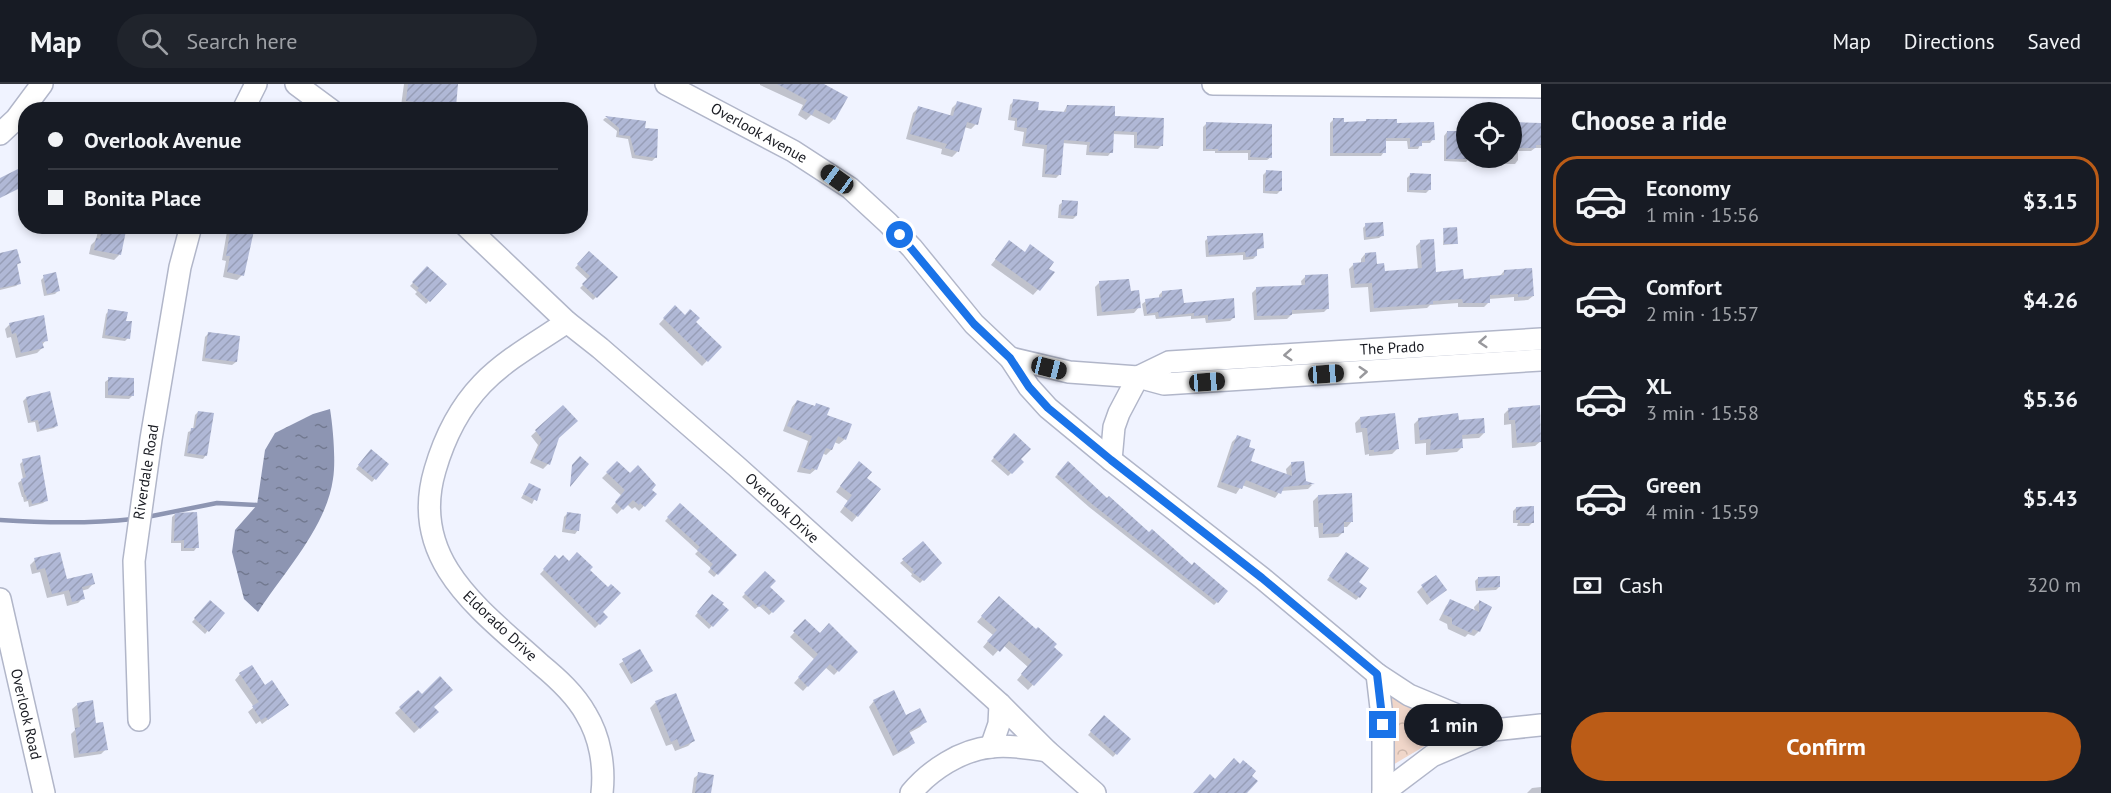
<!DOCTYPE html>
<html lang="en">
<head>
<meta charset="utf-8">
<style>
	:root { --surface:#171b24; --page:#20242c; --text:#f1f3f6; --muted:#9ea1a6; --line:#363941; --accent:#bb5c17 }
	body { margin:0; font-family:"PT Sans",sans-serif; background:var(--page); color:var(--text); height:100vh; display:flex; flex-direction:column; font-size:22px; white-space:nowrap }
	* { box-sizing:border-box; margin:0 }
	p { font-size:20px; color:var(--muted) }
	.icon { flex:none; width:33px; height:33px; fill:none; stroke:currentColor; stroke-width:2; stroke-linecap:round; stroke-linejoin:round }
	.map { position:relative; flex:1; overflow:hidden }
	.sheet { display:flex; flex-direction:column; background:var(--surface); width:570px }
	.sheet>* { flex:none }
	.banner { position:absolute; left:18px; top:18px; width:570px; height:132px; border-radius:24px; box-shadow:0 3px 9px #0003; display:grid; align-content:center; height:132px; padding:0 30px; background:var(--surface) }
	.controls { position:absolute; left:1456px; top:18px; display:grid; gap:12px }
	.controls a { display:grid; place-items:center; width:66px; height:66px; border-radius:50%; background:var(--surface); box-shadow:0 3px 9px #0003; font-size:30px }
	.end { position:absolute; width:27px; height:27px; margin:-14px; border:8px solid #1a73e8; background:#fff; box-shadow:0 0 0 3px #fff }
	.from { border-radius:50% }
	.bubble { position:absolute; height:42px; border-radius:21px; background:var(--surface); box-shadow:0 3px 9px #0003; font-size:20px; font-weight:700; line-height:42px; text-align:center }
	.car { position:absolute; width:18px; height:36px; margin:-18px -9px; border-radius:8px; box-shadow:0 0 4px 2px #0007; background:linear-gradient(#222 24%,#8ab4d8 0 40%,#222 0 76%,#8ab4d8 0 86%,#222 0) }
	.banner b { display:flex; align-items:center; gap:21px; height:57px; font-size:22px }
	.banner b+b { border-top:2px solid var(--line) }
	.banner i { width:15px; height:15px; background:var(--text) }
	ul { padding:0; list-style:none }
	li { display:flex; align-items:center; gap:18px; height:90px; margin:0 12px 9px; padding:0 18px; border:3px solid transparent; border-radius:24px }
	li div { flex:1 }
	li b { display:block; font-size:22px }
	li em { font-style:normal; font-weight:700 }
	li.current { border-color:var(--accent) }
	li>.icon { width:54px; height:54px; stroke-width:1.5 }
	h2 { padding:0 30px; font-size:27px; line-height:72px }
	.pay { display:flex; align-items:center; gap:15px; height:66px; padding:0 30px; font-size:22px }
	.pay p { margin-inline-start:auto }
	.action { display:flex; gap:12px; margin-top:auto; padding:12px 30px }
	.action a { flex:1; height:69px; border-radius:36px; background:var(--accent); color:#fff; font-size:24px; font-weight:700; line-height:69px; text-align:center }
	header { display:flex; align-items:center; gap:36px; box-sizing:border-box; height:84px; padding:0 30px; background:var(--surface); border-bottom:2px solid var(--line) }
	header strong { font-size:28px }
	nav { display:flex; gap:33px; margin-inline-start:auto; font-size:21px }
	.search { width:420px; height:54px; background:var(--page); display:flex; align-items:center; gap:15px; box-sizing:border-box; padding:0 21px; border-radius:33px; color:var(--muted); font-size:22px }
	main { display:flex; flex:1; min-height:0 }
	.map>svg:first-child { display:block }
	.park { fill:url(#park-crowns) }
	.water { fill:url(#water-ripples) }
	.shadow { fill:#0003 }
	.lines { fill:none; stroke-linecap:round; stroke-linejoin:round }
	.stream { stroke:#8d95b2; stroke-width:4.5 }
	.building { fill:url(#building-hatch) }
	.minor-casing { stroke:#b1b6c9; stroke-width:24 }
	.minor { stroke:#fff; stroke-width:21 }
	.oneway { stroke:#98989c }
	.route { stroke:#1a73e8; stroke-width:8 }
	.labels { text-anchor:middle; stroke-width:4.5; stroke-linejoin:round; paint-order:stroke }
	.street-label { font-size:15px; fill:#191b22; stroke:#fff }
</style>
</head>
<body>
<header>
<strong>Map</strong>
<div class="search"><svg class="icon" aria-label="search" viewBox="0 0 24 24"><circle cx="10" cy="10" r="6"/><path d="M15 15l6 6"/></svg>Search here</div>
<nav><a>Map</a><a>Directions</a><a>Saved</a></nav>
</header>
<main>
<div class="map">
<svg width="1541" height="709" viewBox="0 0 1541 709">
	<defs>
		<pattern id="park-crowns" width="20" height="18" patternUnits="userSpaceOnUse" patternTransform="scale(1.5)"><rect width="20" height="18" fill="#f0d6c9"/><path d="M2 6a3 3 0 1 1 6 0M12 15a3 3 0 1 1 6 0" fill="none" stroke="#cdb7ac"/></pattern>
		<pattern id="water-ripples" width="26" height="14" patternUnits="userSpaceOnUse" patternTransform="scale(1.5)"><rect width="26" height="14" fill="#8d95b2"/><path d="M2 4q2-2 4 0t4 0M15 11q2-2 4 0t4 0" fill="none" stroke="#727990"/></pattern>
		<pattern id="building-hatch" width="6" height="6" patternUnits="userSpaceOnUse" patternTransform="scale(1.5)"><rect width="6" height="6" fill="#b0b8d6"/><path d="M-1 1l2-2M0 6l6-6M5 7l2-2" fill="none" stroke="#979eb7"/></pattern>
	</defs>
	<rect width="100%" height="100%" fill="#f0f3ff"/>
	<polygon class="park" points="1390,612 1457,643 1391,682"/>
	<path class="water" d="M 330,325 C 333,343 336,378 333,395 C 326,444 284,488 258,528 L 244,515 L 232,468 L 235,446 L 257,421 L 265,366 L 275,349 L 313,330 Z"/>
	<g class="shadow">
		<polygon points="404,0 441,0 455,22 452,26 432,26 401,22"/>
		<polygon points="760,0 821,0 834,35 829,40 811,31 806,36 798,31 803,21 760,1"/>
		<polygon points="1014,17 1036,27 1063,29 1067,22 1113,34 1162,61 1158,65 1134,64 1134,51 1112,50 1111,68 1108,72 1086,71 1087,61 1062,59 1060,90 1056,94 1042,93 1044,65 1022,62 1024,48 1014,46 1015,37 1008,36 1010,21"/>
		<polygon points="958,18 976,40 971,45 964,43 957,68 952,73 941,70 942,65 906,55 913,29 918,24 950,32 952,24"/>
		<polygon points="605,34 644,38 643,45 656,47 655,74 652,77 632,74 628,55 616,53 617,47 603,36"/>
		<polygon points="1333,36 1343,39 1364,39 1367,36 1396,41 1433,55 1430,59 1421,59 1418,65 1408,65 1407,57 1384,57 1384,68 1381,72 1330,72 1330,39"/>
		<polygon points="1206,40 1271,73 1267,76 1248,76 1248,69 1215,69 1215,67 1203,67 1203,43"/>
		<polygon points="1512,40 1541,40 1541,64 1535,64 1531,67 1518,67 1518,76 1515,80 1494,80 1494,74 1512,74"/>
		<polygon points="1447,48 1467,54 1467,74 1470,74 1466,78 1444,77 1444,52"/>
		<polygon points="1266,88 1280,107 1277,110 1263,109 1263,91"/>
		<polygon points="1410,91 1429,106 1426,109 1407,108 1407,94"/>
		<polygon points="1063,118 1076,132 1073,135 1058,134 1059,121"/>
		<polygon points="1366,141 1383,151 1379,154 1364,156 1363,144"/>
		<polygon points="99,142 125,142 120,170 114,176 89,170 91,161 96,156"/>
		<polygon points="228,142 253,142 242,191 237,196 223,193 226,177 222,176"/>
		<polygon points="1444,145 1456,159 1455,160 1443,161"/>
		<polygon points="1208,154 1263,163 1255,167 1256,172 1253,175 1243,176 1243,171 1206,173 1205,157"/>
		<polygon points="1421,157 1434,190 1463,196 1500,192 1504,187 1533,212 1528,216 1514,217 1514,213 1489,215 1489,218 1484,223 1458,223 1458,219 1430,221 1427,224 1370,228 1368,203 1351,204 1349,185 1354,180 1361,180 1361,175 1365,170 1384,188 1418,186 1416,162"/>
		<polygon points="1009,158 1053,189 1033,211 991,181"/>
		<polygon points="589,169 616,193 593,216 580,204 588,196 575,184"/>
		<polygon points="0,171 19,179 16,182 20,199 16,202 0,206"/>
		<polygon points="427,184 444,200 426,220 415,210 417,208 410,202"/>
		<polygon points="1306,192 1328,224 1324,228 1292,230 1287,235 1254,236 1252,209 1256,205 1302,203 1301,197"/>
		<polygon points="44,193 58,207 55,210 44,212 41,196"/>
		<polygon points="1100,198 1130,208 1139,223 1134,229 1097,232 1095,203"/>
		<polygon points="1162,208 1182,220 1233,234 1230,237 1206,239 1205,234 1191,235 1191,232 1156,235 1155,231 1144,232 1142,220 1146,217 1159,215 1159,211"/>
		<polygon points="675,223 720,263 702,282 659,240"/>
		<polygon points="109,227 125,238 128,254 125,257 102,254 106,230"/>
		<polygon points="10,240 46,256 42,261 42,264 37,269 16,274 11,253 7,254 5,245"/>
		<polygon points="209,249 236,278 232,281 202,277 205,253"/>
		<polygon points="109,295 133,311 129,315 105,314 105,298"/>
		<polygon points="26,314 57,341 54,344 37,348 35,338 28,339 23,317"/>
		<polygon points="797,317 813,324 816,321 845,355 839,360 834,358 831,366 826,371 822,369 816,385 810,390 797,388 808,357 783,347 792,323"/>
		<polygon points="562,323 558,354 548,380 543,385 530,379 538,361 531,352"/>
		<polygon points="1509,325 1541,357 1535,362 1512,364 1511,340 1504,341 1504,330"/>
		<polygon points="198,328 206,371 203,375 184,372 188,348 193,346 195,331"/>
		<polygon points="1360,334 1397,365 1392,370 1369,372 1369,370 1365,371 1362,348 1356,349 1355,339"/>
		<polygon points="1419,335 1457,337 1484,349 1479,354 1461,355 1462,363 1457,368 1426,371 1426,359 1415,360 1414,340"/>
		<polygon points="1014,351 1019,375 1022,378 1008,392 991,377"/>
		<polygon points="1237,353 1249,377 1287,392 1286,385 1291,380 1304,398 1312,401 1308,405 1280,407 1275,414 1242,401 1236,410 1217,403 1232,358"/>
		<polygon points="368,370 387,380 372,398 356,385"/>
		<polygon points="23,377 47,416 43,419 29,423 28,417 24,418 23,413 22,413 18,399 23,395 20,380"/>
		<polygon points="617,379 655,410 639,427 635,423 632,425 627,420 617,430 611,424 622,412 602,394"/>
		<polygon points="1068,379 1217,518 1214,521 1089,423 1055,393"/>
		<polygon points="854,384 879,405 852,438 840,428 848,417 836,408"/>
		<polygon points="529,401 539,406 532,420 521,414"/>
		<polygon points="1318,412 1352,437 1347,443 1342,443 1343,448 1338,453 1319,454 1318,443 1314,443 1313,417"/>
		<polygon points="680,421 735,471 714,493 708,488 711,484 695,470 698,467 665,437"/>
		<polygon points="1516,424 1533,438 1529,442 1517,442 1518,439 1513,439 1513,427"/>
		<polygon points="175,430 197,463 194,467 181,467 181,459 171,459 172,433"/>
		<polygon points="567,430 578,446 575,450 562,448 564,433"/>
		<polygon points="923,460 940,479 920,499 911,492 912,490 900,479"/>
		<polygon points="1346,470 1357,498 1359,513 1356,516 1327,496"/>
		<polygon points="555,474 559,477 588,486 601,528 606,533 595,544 540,490"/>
		<polygon points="35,476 66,497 93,500 88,505 81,507 83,514 78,519 67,522 64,510 47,514 40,488 32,490 30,481"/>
		<polygon points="765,489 768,503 783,517 769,531 759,522 755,525 742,513"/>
		<polygon points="1478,494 1499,503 1496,506 1476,507 1475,497"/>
		<polygon points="1422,503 1445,506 1427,521 1417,508"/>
		<polygon points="709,515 726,526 709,545 695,532"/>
		<polygon points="1451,516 1475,528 1474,523 1479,518 1490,523 1479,547 1474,552 1468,550 1465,553 1448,545 1447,540 1439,536 1446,522"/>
		<polygon points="210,518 223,529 205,550 192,538"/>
		<polygon points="994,519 1061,571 1028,606 1017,596 1028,583 1003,561 993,572 983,563 993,551 977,538"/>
		<polygon points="805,537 820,551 856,568 834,591 825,583 803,607 794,599 815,576 790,553"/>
		<polygon points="640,567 651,587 631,600 619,580"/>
		<polygon points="240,590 265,603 287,621 262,640 260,637 256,640 248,628 254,623 235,596"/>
		<polygon points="418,608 437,628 414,649 395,629"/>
		<polygon points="675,611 693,657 688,662 675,667 672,660 666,662 650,624 655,619"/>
		<polygon points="874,617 905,633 925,638 920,643 909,649 914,659 908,664 893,672 869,623"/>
		<polygon points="78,620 95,641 106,665 101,670 74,674 71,650 75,646 72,625"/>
		<polygon points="1104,633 1129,655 1113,673 1088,651"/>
		<polygon points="699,690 710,709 692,709 694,694"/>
		<polygon points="1541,703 1541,709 1527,709 1532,704"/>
	</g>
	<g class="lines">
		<g class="stream">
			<polyline points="147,433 217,419 257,421"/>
			<path d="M 0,436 C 45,439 88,440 133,435"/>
		</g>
	</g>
	<g class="building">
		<polygon points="408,0 458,0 456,23 406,17"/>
		<polygon points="777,0 824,0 848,13 835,36 815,25 812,31 802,26 807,16"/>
		<polygon points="1013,15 1039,18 1038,26 1066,28 1067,21 1115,22 1115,32 1164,34 1163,62 1137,61 1137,48 1114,47 1113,69 1089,68 1090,58 1064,56 1061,91 1045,90 1047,61 1025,59 1027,44 1017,43 1017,34 1011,33"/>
		<polygon points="957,17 982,24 978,41 967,38 959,68 945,64 947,60 910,50 918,22 953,32"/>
		<polygon points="605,32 646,37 645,44 658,45 657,74 635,71 630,52 619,51 619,44"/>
		<polygon points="1333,34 1344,34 1344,38 1366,37 1366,35 1397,35 1397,39 1434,38 1435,56 1422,57 1422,62 1410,63 1410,54 1386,54 1386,69 1333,69"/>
		<polygon points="1206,38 1272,40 1272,74 1250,73 1251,66 1218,67 1218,65 1206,65"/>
		<polygon points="1512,38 1541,39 1541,61 1536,61 1536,64 1512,64"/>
		<polygon points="1447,47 1463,47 1463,52 1467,53 1467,75 1446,75"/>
		<polygon points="26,81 26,101 0,114 0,94"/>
		<polygon points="1266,86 1282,87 1282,107 1265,107"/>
		<polygon points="1410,89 1431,90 1431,106 1409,106"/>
		<polygon points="1062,116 1078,117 1077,132 1061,131"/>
		<polygon points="1383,138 1384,152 1366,153 1365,139"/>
		<polygon points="102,142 127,142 121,171 94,166 96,154 100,155"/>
		<polygon points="231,142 255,142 244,192 227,188 230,172 226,172"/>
		<polygon points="1457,143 1458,160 1444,160 1443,144"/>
		<polygon points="1263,149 1264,164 1257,165 1257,172 1246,173 1245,168 1209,171 1207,152"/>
		<polygon points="1434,155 1436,188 1463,185 1464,195 1504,191 1504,186 1532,184 1534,212 1518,213 1518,210 1490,211 1490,219 1463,219 1462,215 1433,217 1433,220 1374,224 1372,199 1355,200 1353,179 1365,178 1365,169 1376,168 1377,180 1384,179 1385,187 1422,184 1420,156"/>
		<polygon points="1009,156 1025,168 1030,160 1054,178 1049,185 1055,188 1040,207 995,175"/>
		<polygon points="17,165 21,179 17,180 21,200 0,204 0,169"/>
		<polygon points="589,167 618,193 597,214 582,200 590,192 577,180"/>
		<polygon points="427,182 447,200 430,218 417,206 419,204 412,198"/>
		<polygon points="56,188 60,207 47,210 43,191"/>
		<polygon points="1328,190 1329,225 1292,226 1292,231 1257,232 1256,203 1305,201 1305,191"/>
		<polygon points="1129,195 1131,207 1139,206 1141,224 1102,228 1099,197"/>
		<polygon points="1182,205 1184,219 1234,214 1235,234 1208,236 1208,231 1194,232 1194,229 1159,233 1158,228 1147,230 1145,215 1162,213 1162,207"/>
		<polygon points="675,221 685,231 690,225 700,234 696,238 722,263 708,278 663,234"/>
		<polygon points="108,225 128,228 126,237 132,237 130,255 105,251"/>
		<polygon points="44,231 48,257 42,258 44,264 21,269 16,249 12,250 9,239"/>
		<polygon points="208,248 240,252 237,278 205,274"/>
		<polygon points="108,293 134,294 134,312 108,311"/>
		<polygon points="50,307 58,342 40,346 38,336 31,337 26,313"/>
		<polygon points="797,316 815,322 816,319 830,324 827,331 852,340 846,356 838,352 832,366 826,364 817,386 812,384 810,386 801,383 812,352 787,342"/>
		<polygon points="563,321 578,337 559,354 550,381 534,374 542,355 535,346"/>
		<polygon points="1540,321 1541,358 1517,359 1515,336 1509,336 1508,324"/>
		<polygon points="198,327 214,329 207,372 187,369 191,344 195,344"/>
		<polygon points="1395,329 1399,365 1374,368 1374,366 1369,366 1367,344 1361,344 1360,333"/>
		<polygon points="1458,329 1459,336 1484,334 1485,349 1462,351 1463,364 1430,366 1431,355 1420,356 1418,334"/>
		<polygon points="1014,349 1031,365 1021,375 1024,378 1012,390 993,373"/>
		<polygon points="1237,351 1251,356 1249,363 1255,365 1251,377 1292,392 1291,378 1304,377 1306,397 1315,400 1284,403 1281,410 1246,396 1242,405 1221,398"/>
		<polygon points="371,365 389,380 376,396 358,381"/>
		<polygon points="40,371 48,417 32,420 31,415 27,416 26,411 25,411 21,395 26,393 22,375"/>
		<polygon points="580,372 589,380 570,403 572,381"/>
		<polygon points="617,377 630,389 638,381 656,401 652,406 657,410 645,423 640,419 639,421 633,416 623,426 615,418 625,406 606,388"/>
		<polygon points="859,377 872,388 867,394 881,405 858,433 844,422 852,411 840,402"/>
		<polygon points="1068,377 1107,414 1109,412 1149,448 1152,445 1192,481 1194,478 1228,507 1218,519 1092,420 1057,390"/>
		<polygon points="529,399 541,405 537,417 523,410"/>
		<polygon points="1352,409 1353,438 1344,438 1344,449 1323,450 1323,439 1319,439 1318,411"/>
		<polygon points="680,419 737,471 718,491 710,484 713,480 697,466 700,463 667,433"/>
		<polygon points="1534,422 1534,439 1520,439 1520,436 1516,436 1516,423"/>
		<polygon points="197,428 199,464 184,464 184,456 174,457 175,429"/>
		<polygon points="567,428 581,430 579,447 565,445"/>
		<polygon points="923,457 942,479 924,497 912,488 914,486 902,475"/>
		<polygon points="60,468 67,495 92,489 95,500 82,503 85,515 72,518 69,506 52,510 45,484 37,486 34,474"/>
		<polygon points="577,468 593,483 590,486 608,503 611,500 621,509 603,528 608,533 600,541 543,485 555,471 559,475 563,471 569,477"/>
		<polygon points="1346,468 1369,484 1359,498 1367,504 1360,514 1329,492"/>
		<polygon points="765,487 776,497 770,503 785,517 773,529 763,520 759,523 744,509"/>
		<polygon points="1436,491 1447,506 1432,517 1421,501"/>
		<polygon points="1500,492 1500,503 1478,504 1478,493"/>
		<polygon points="712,510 724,519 722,520 729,526 713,543 697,528"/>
		<polygon points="999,512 1036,545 1038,543 1057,560 1054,563 1063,571 1034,602 1021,590 1032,577 1009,557 1000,568 987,557 997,546 981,532"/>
		<polygon points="1450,515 1479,528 1479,516 1492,523 1480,548 1473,545 1471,549 1452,540 1452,534 1443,530"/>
		<polygon points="210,516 225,529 209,548 194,534"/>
		<polygon points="805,535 820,549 829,539 858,568 839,588 830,580 808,603 798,593 818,570 793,547"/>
		<polygon points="640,565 653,587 634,598 622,575"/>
		<polygon points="252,581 265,601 272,596 289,621 268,636 266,633 261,636 252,622 259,618 239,589"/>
		<polygon points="440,592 453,606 434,623 439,628 420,645 399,623 418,606 422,610"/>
		<polygon points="894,606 906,631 920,624 927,638 909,647 915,659 898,668 873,616"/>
		<polygon points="676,609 695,657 680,663 677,655 671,658 655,617"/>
		<polygon points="93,616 96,639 103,638 108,666 79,670 75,644 80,643 77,619"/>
		<polygon points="1104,631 1131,655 1117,671 1090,647"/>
		<polygon points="1234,674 1240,680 1243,676 1256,687 1252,692 1258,697 1247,709 1193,709 1210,690 1215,695"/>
		<polygon points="698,688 714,691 711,709 695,709"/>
	</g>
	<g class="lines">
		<defs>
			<g id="minor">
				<polyline points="296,0 331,26"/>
				<polyline points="666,0 793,67 850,104 888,139 912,164 974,240 1010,274 1029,303 1048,324 1111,376 1262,494 1377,590 1409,611 1493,646 1541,641"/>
				<polyline points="1213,0 1541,3"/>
				<polyline points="243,26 256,0"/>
				<polyline points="0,50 16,35 42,0"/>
				<polyline points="466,142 567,238 600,264 736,382 1000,620 1047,667 1095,709"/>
				<path d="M 567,238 C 539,257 506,275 482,300 C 460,323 444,355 435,386 C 408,477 482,527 540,580 C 557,594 575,610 586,630 C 600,653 605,682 602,709"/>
				<polyline points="1010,274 1069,288 1138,293 1164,300 1541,276"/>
				<polyline points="1111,376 1114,343 1119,329 1138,293 1169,278 1541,255"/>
				<polyline points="0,515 44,709"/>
				<polyline points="1377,590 1383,641 1383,707"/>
				<polyline points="139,636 134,477 151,355 180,183 191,142"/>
				<polyline points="991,663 999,640 1000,620"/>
				<path d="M 911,709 C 930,686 961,666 991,663 C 1008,661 1030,664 1047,667"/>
				<polyline points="1383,709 1432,672 1493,646"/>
			</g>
		</defs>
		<use href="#minor" class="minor-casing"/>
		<use href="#minor" class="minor"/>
	</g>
	<defs><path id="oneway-chevron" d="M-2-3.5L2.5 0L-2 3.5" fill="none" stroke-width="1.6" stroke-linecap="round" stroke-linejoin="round" transform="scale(1.5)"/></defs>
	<g class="oneway">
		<use href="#oneway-chevron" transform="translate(1483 258) rotate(176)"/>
		<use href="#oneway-chevron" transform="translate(1288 271) rotate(176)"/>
		<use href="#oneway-chevron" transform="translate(1363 288) rotate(-4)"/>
	</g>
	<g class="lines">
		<polyline class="route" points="900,151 974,240 1010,274 1029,303 1048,324 1111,376 1262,494 1377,590 1383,641"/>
	</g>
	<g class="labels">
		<g class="street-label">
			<text transform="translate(759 49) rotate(29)" y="5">Overlook Avenue</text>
			<text transform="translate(1392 264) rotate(-3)" y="5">The Prado</text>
			<text transform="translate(146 388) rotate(-81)" y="5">Riverdale Road</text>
			<text transform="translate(782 424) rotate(43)" y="5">Overlook Drive</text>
			<text transform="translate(500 542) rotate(43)" y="5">Eldorado Drive</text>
			<text transform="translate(26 630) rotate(77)" y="5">Overlook Road</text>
		</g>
	</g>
</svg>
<div class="controls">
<a><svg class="icon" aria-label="locate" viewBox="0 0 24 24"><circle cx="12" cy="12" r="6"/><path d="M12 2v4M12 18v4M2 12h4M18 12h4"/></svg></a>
</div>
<i class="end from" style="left:900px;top:151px"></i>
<i class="end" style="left:1383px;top:641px"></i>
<div class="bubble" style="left:1404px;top:620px;width:99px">1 min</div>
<i class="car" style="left:837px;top:95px;rotate:306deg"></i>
<i class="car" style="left:1049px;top:284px;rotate:104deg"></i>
<i class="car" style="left:1326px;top:290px;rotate:86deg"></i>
<i class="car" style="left:1207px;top:298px;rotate:86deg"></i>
<div class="banner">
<b><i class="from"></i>Overlook Avenue</b>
<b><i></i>Bonita Place</b>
</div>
</div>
<section class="sheet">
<h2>Choose a ride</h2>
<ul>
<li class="current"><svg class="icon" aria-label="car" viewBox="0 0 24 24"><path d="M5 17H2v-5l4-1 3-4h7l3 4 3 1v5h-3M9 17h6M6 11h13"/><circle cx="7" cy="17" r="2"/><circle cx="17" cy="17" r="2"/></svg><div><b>Economy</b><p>1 min · 15:56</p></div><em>$3.15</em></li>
<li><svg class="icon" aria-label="car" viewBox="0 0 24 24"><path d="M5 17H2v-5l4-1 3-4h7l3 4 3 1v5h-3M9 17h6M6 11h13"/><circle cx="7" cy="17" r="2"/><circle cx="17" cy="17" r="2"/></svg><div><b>Comfort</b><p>2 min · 15:57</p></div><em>$4.26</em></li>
<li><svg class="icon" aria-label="car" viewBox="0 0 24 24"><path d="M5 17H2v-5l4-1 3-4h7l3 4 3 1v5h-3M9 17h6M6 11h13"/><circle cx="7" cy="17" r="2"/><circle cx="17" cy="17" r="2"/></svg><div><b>XL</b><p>3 min · 15:58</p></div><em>$5.36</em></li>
<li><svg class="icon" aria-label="car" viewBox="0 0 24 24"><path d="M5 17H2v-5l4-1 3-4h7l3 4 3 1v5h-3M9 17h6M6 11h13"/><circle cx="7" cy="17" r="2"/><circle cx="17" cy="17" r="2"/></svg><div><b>Green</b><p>4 min · 15:59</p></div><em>$5.43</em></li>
</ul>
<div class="pay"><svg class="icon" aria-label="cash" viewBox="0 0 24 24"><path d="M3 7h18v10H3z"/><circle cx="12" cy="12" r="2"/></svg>Cash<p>320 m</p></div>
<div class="action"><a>Confirm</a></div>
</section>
</main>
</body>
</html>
